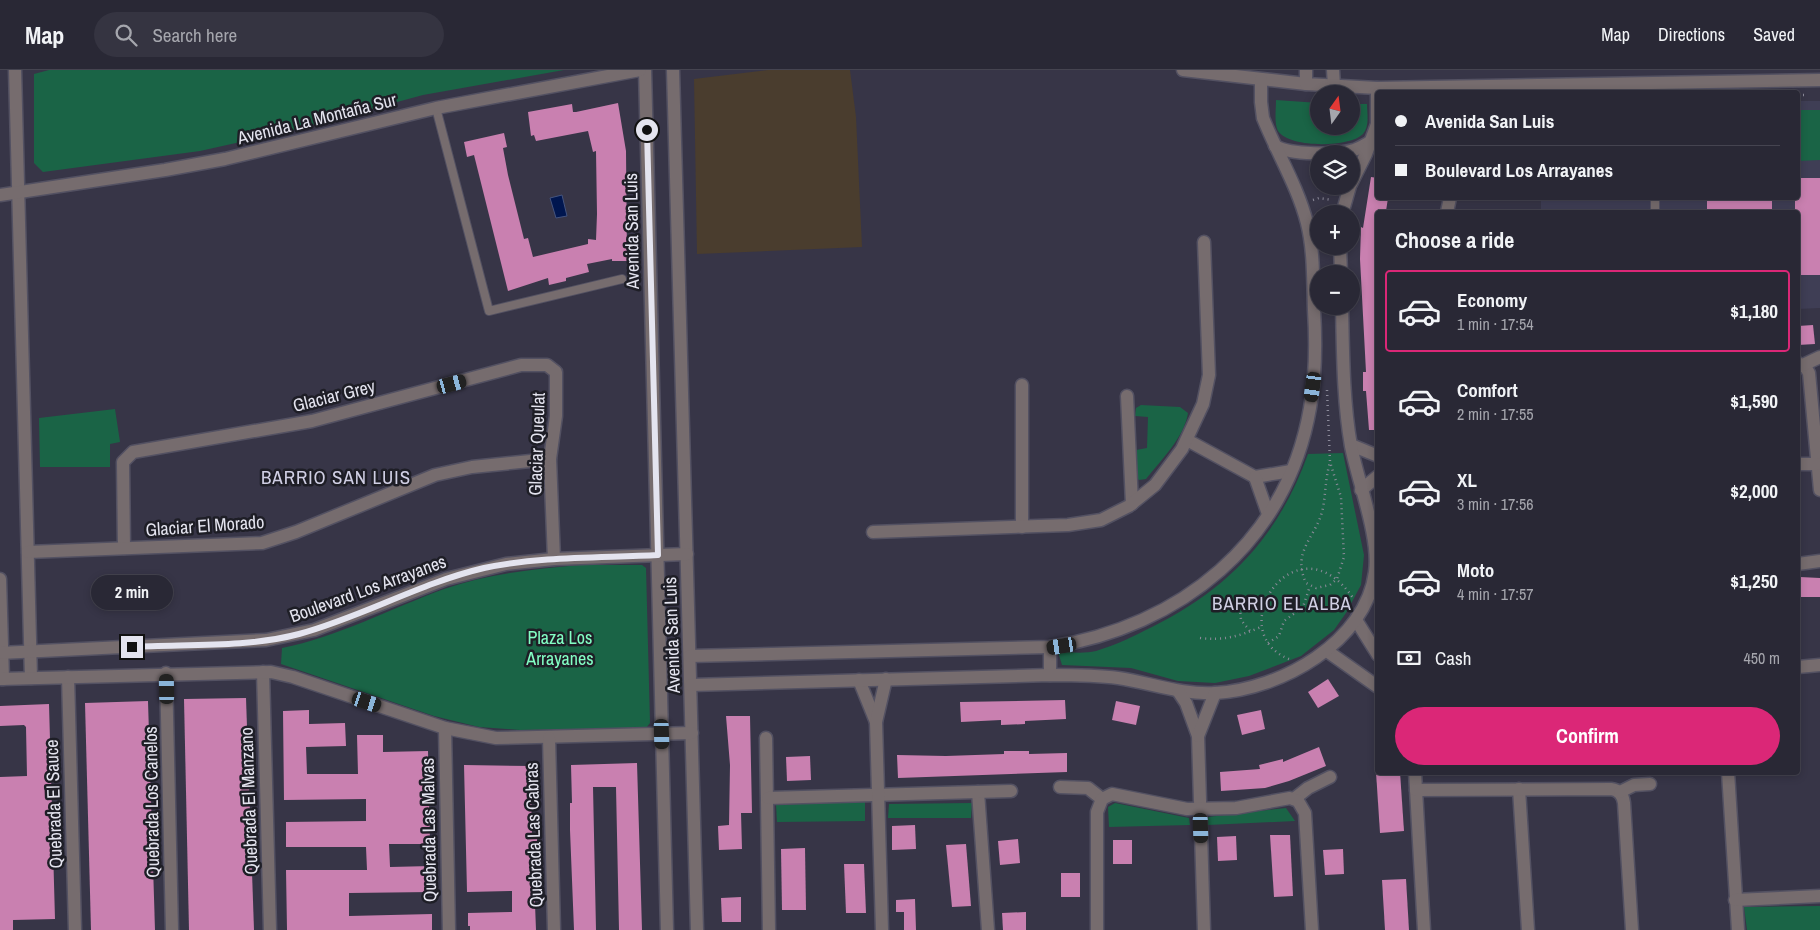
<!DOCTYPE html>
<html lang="en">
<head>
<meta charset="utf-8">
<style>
	:root { --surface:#292835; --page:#353441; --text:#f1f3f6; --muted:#a5a6ad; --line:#454450; --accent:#db2777 }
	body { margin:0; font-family:"Archivo Narrow",sans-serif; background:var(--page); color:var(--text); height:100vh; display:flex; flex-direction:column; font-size:19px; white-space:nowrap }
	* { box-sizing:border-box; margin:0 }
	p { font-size:16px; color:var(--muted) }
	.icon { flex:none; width:28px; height:28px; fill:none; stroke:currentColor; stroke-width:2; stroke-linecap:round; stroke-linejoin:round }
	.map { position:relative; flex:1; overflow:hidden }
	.details { position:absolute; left:1375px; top:140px; width:425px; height:565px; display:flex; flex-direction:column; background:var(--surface); border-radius:5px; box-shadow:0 2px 8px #0003,0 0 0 1px var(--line) }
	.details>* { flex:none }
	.top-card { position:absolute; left:1375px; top:20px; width:425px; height:110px; border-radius:5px; box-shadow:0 2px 8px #0003,0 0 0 1px var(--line); display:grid; align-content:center; height:110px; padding:0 20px; background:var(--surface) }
	.needle { width:32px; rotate:14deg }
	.buttons { position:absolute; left:1310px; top:15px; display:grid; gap:10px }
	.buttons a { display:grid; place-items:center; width:50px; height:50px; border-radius:50%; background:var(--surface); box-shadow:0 2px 8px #0003,0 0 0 1px var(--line); font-size:25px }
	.end { position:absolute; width:22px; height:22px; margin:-11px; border:6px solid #e4e4ef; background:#111; box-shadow:0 0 0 2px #111 }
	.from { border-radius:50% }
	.bubble { position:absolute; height:35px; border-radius:18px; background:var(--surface); box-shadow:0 2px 8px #0003,0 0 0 1px var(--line); font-size:16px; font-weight:700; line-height:35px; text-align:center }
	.car { position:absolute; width:15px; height:30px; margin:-15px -8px; border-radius:6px; box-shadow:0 0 4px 1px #0007; background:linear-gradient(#222 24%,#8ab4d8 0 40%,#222 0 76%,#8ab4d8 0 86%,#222 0) }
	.top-card b { display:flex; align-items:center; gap:18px; height:48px; font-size:19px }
	.top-card b+b { border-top:1px solid var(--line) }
	.top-card i { width:12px; height:12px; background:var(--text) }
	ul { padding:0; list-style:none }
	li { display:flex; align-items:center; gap:15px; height:82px; margin:0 10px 8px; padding:0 10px; border:2px solid transparent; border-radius:5px }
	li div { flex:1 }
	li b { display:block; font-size:19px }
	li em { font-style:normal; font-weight:700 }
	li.active { border-color:var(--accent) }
	li>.icon { width:45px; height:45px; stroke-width:1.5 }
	h2 { padding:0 20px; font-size:22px; line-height:60px }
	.pay { display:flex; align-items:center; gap:12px; height:55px; padding:0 20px; font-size:19px }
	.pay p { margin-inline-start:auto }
	.primary-button { display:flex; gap:10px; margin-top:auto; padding:10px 20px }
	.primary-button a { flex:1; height:58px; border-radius:30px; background:var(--accent); color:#fff; font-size:20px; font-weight:700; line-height:58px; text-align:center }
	header { display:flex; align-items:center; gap:30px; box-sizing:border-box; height:70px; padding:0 25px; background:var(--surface); border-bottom:1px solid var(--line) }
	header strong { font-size:24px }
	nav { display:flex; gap:28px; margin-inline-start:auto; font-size:18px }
	.search { width:350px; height:45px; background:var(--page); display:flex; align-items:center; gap:12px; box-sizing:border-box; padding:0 18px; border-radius:28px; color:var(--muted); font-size:19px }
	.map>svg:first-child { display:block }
	.industrial { fill:#4a3d2e }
	.built { fill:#3f3e55 }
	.green { fill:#1a6446 }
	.water { fill:#00164f; stroke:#44547f }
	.building { fill:#c980b0 }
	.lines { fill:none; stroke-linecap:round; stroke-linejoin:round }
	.service-casing { stroke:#535162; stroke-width:10 }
	.minor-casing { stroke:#535162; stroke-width:15 }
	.tertiary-casing { stroke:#535162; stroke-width:15 }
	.path { stroke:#8c8b9a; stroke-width:2.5; stroke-dasharray:1 4; stroke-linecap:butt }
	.service { stroke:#766c6e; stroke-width:8 }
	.minor { stroke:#766c6e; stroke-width:12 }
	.tertiary { stroke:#766c6e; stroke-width:12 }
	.route { stroke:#e4e4ef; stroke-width:6 }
	.labels { text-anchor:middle; stroke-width:5; stroke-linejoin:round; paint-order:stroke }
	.street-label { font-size:18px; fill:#e4e4ef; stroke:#1e1e26 }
	.park-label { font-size:18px; fill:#82fec4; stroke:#1e1e26 }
	.neighbourhood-label { font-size:19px; letter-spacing:1px; fill:#d0cfe4; stroke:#1e1e26 }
</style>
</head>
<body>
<header>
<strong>Map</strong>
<div class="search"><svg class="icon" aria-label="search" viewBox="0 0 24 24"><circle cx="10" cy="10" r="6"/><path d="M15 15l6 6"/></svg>Search here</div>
<nav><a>Map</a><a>Directions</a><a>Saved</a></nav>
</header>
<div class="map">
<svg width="1820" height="860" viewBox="0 0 1820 860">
	<rect width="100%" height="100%" fill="#373547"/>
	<polygon class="industrial" points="768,0 850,0 856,47 862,177 697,184 694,9"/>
	<polygon class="built" points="1798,31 1820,31 1820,238 1798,239 1798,142 1541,142 1541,128 1798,128"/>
	<g class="green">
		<polygon points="49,0 564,0 423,25 290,61 200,81 43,102 34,93 34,4"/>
		<path d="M 1276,30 L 1319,33 L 1319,56 L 1351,56 L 1351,34 L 1367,34 C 1367,43 1370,56 1363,64 C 1349,78 1289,78 1278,61 C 1274,54 1276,39 1276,30 Z"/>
		<polygon points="1798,40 1820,40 1820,90 1798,91"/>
		<path d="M 1141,335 L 1180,337 L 1188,343 C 1184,368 1161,390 1146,409 L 1139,410 L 1136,407 L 1136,380 L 1147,378 L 1148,347 L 1135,346 L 1136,338 Z"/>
		<polygon points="115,339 120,372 110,374 110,397 40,397 39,348"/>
		<path d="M 1343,383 L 1364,485 L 1361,515 L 1346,543 L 1334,560 L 1301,586 L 1249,606 L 1215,613 L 1178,611 L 1131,598 L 1062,595 L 1058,582 C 1070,582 1084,584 1096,581 C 1116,575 1134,566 1152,557 C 1230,518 1279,465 1308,384 Z"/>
		<path d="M 579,495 L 642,495 L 646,498 L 650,653 L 646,658 L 520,660 L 479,657 L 434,646 L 281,594 L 282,578 C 337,567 390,539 444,519 C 487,504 534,499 579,495 Z"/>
		<polygon points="865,731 865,751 777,752 776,735"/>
		<polygon points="972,733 971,748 888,748 889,734"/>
		<polygon points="1115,733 1189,748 1190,755 1109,757 1108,737"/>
		<polygon points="1286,738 1295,751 1208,755 1208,747"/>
		<polygon points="1820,836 1820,860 1747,860 1744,837"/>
	</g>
	<polygon class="water" points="562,125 567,146 556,148 550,128"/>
	<g class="building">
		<polygon points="618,33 626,81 627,191 612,191 612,189 587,194 589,202 566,208 566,211 549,215 548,208 508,221 474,85 467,87 464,72 504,63 507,77 503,78 508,105 524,169 528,168 533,187 588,174 588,169 596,170 597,144 596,81 593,82 588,61 536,71 534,65 531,66 528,42 572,34 573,42 576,42"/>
		<polygon points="1371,107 1378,108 1378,128 1388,128 1386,141 1378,139 1378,360 1369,360 1366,321 1363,321 1363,302 1366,302 1360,189 1361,157 1363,158"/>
		<polygon points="1798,108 1820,108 1820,205 1798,205 1798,142 1795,142 1795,128 1798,128"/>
		<rect x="1707" y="128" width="65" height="14"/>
		<polygon points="1813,255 1815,274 1798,275 1798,256"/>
		<polygon points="1800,507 1820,508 1820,527 1800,527"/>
		<polygon points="1328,609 1339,626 1318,638 1308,622"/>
		<polygon points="246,628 254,860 189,860 184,629"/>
		<polygon points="1065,630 1066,649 1025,651 1025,654 1001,655 1001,650 961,652 960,632"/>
		<polygon points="148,631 155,860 91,860 85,633"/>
		<polygon points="1116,631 1140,636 1136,655 1112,650"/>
		<polygon points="49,634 55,849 13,850 13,860 0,860 0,707 27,706 26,657 24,655 0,656 0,636"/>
		<polygon points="309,640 309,654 345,653 346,676 306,677 307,704 358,704 357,665 383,665 383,682 428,681 430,774 389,774 390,797 431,796 431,822 349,823 349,846 432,844 432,860 287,860 286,800 367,800 366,777 286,777 286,752 366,751 366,729 284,730 283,641"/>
		<polygon points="1261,640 1265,659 1242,665 1237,645"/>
		<polygon points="726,646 750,646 752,743 741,743 742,779 719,780 718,756 729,755 730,695"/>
		<polygon points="1319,677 1326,696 1289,711 1265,718 1221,721 1220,702 1260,699 1259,695 1283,689 1283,692"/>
		<polygon points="1004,681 1029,681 1029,684 1067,683 1067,702 898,708 897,685 946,686 1004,684"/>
		<polygon points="810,686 811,710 787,711 786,687"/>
		<polygon points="637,693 642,860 619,860 616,717 593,717 596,860 574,860 570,760 570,733 572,733 571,695"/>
		<polygon points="464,695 531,696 532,769 537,769 538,782 533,782 536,860 470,860 470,856 468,856 468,843 512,842 512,821 467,822"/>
		<polygon points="1376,702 1400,702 1404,761 1380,763"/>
		<polygon points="915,755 916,779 892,780 892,756"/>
		<polygon points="1270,765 1290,765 1293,826 1274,827"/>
		<polygon points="1236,766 1237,790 1218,791 1217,767"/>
		<polygon points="1018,769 1020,793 1000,795 998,771"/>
		<rect x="1113" y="770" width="19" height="24"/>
		<polygon points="966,774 971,836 952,837 946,775"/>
		<polygon points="805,778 806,840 782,840 781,779"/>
		<polygon points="1343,779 1344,804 1325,805 1323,780"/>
		<polygon points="844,794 864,794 866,843 846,843"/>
		<rect x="1061" y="803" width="19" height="24"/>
		<polygon points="1406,809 1409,860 1385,860 1382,810"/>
		<polygon points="741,827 741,852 722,852 721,828"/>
		<polygon points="915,829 916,860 904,860 904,842 896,842 896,830"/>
		<polygon points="1026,842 1026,860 1003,860 1002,843"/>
	</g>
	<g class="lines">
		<defs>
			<g id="service">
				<polyline points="436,38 489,241 622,209"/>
				<polyline points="1655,128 1655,142"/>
			</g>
			<g id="minor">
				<polyline points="15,0 31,608"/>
				<polyline points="645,0 667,860"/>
				<polyline points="673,0 697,860"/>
				<polyline points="1183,0 1306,14"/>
				<path d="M 1275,76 C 1290,85 1337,85 1354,80 C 1360,78 1366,74 1372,71"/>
				<polyline points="1351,114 1366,84 1377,54 1377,18"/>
				<polyline points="0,125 165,100 225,89 436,38 640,0"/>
				<polyline points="1447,142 1450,128"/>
				<polyline points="1342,144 1350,116"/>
				<polyline points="1340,176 1341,204"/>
				<polyline points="1798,293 1806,298 1809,303 1820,420"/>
				<polyline points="1803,295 1820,287"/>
				<polyline points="1127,326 1132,434"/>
				<polyline points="1187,370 1255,407 1291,401"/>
				<polyline points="1351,375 1378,386"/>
				<polyline points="1798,394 1817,394"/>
				<polyline points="1255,407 1268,444"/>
				<polyline points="1361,420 1378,406"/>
				<polyline points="1022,457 1022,315"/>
				<polyline points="873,462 1068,455 1101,450 1129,436 1155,415 1182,379 1203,334 1209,305 1204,172"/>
				<polyline points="124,478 123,392 133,382 312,351 521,295 547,295 556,302 556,346 550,389 554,489"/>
				<polyline points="28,482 262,473 296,462 435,405 472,397 550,389"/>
				<polyline points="1798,494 1820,491"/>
				<polyline points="0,509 3,609"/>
				<polyline points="1356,550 1378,585"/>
				<polyline points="1327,581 1378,617"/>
				<polyline points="0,583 266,570 314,560 446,509 506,494 554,489 687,484"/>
				<path d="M 690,586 L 1050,577 C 1180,557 1287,472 1310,338 C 1316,305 1316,272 1314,240 C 1313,211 1314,181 1307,153 C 1298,117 1277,83 1263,48 L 1261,32 L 1261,10"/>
				<polyline points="1798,597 1820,595"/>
				<polyline points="263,602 270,860"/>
				<polyline points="166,603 172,860"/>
				<polyline points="1050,605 1050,577"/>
				<polyline points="68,607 75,860"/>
				<polyline points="0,609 271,602 293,607 445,658 496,668 692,663"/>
				<polyline points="859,610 876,652"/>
				<path d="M 691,615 L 1050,605 C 1073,605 1096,605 1118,608 C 1151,613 1182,625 1215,623 C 1280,620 1366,572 1375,502 C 1380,468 1358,412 1351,376 C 1343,330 1343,282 1342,236"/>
				<polyline points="1178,621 1186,633 1198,666 1204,860"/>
				<polyline points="445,658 449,860"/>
				<polyline points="1198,666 1215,623"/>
				<polyline points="549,668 554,860"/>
				<polyline points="766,668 769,860"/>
				<polyline points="1415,702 1424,860"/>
				<polyline points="1728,702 1738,860"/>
				<polyline points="1060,717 1088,718 1102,729"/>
				<polyline points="1519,719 1528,860"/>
				<path d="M 1416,720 L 1611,719 C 1619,720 1623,725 1624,733 L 1632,860"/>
				<polyline points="978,722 988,860"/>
				<polyline points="1620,722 1634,715 1650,714"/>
				<polyline points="768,728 1011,721"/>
				<polyline points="1294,729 1308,718 1330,707"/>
				<polyline points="1735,830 1820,826"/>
				<polyline points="882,860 876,652 886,609"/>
				<polyline points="1097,860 1097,742 1102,729 1112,724 1187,739 1236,738 1290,728 1298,731 1305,743 1312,860"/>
			</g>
			<g id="tertiary">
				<polyline points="1306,0 1306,14 1377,18 1820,10"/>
				<polyline points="1333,0 1334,16"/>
			</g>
		</defs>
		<use href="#service" class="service-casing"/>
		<use href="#minor" class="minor-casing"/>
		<use href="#tertiary" class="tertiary-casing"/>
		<g class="path">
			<polyline points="1798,25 1808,25"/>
			<polyline points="1313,130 1319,128 1332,130"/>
			<path d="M 1327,320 L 1330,392 L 1341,427 L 1344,487 L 1337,509 L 1330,515 L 1316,518 L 1306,513 C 1291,480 1317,467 1323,438 C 1326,421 1325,410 1330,392"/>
			<polyline points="1239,528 1241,550 1250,561"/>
			<path d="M 1200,568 C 1223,571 1240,566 1261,557"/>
			<polyline points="1268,573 1279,566 1284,551 1303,537 1310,516"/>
			<path d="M 1289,589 C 1220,562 1296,445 1353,528"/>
		</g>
		<use href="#service" class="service"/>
		<use href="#minor" class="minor"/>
		<use href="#tertiary" class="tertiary"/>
	</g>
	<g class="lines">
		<path class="route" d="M 132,577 C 187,574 246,578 299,564 C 362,547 420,513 484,498 C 541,486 600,488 658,485 L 647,60"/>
	</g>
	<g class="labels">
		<g class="street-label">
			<text transform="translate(317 49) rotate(-14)" y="6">Avenida La Montaña Sur</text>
			<text transform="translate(632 161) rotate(-91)" y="6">Avenida San Luis</text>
			<text transform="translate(334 326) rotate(-14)" y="6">Glaciar Grey</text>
			<text transform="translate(537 374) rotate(-88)" y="6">Glaciar Queulat</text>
			<text transform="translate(205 456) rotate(-4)" y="6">Glaciar El Morado</text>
			<text transform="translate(368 519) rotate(-20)" y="6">Boulevard Los Arrayanes</text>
			<text transform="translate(672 565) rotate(-92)" y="6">Avenida San Luis</text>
			<text transform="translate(249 731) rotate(-92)" y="6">Quebrada El Manzano</text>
			<text transform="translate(152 732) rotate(-91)" y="6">Quebrada Los Canelos</text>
			<text transform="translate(54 734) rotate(-92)" y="6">Quebrada El Sauce</text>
			<text transform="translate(429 760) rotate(-91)" y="6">Quebrada Las Malvas</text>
			<text transform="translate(534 765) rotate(-92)" y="6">Quebrada Las Cabras</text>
		</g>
		<g class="park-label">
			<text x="560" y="574">Plaza Los<tspan x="560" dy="21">Arrayanes</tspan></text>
		</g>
		<g class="neighbourhood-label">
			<text x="336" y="414">BARRIO SAN LUIS</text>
			<text x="1282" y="540">BARRIO EL ALBA</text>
		</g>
	</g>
</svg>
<div class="buttons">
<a><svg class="needle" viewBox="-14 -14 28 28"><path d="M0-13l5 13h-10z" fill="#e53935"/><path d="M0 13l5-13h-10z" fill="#a5a6ad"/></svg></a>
<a><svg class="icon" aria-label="layers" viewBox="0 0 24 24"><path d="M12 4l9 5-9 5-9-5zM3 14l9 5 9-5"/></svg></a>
<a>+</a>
<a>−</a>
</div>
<i class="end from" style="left:647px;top:60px"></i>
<i class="end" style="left:132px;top:577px"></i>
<div class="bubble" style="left:91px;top:505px;width:82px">2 min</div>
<i class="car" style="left:452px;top:314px;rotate:75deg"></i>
<i class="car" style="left:1313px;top:317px;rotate:188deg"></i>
<i class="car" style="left:1062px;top:576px;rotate:261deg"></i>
<i class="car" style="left:167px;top:619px;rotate:359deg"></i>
<i class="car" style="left:367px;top:632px;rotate:108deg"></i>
<i class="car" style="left:662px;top:664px;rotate:178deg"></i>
<i class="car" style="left:1201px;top:758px;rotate:178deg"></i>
<div class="top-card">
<b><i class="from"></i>Avenida San Luis</b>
<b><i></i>Boulevard Los Arrayanes</b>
</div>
<section class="details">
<h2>Choose a ride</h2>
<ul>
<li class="active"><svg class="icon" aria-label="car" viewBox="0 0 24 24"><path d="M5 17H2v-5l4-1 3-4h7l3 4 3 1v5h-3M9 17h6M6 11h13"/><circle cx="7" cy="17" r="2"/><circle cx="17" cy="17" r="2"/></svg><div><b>Economy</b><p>1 min · 17:54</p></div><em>$1,180</em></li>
<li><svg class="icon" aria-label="car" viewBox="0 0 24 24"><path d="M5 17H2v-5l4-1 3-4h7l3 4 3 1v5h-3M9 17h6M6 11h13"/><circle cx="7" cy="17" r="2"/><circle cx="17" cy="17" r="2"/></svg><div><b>Comfort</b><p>2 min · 17:55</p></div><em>$1,590</em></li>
<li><svg class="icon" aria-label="car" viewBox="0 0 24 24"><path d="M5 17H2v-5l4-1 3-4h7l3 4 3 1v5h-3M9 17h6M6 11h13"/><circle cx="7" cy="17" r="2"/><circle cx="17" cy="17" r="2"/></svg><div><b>XL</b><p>3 min · 17:56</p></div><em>$2,000</em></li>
<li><svg class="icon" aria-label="car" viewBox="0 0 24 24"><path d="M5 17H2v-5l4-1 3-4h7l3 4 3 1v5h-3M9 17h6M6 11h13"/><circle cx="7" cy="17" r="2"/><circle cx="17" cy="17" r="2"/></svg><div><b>Moto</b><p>4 min · 17:57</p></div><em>$1,250</em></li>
</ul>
<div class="pay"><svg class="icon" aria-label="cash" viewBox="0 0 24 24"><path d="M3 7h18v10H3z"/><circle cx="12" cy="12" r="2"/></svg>Cash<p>450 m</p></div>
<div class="primary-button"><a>Confirm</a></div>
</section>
</div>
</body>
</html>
